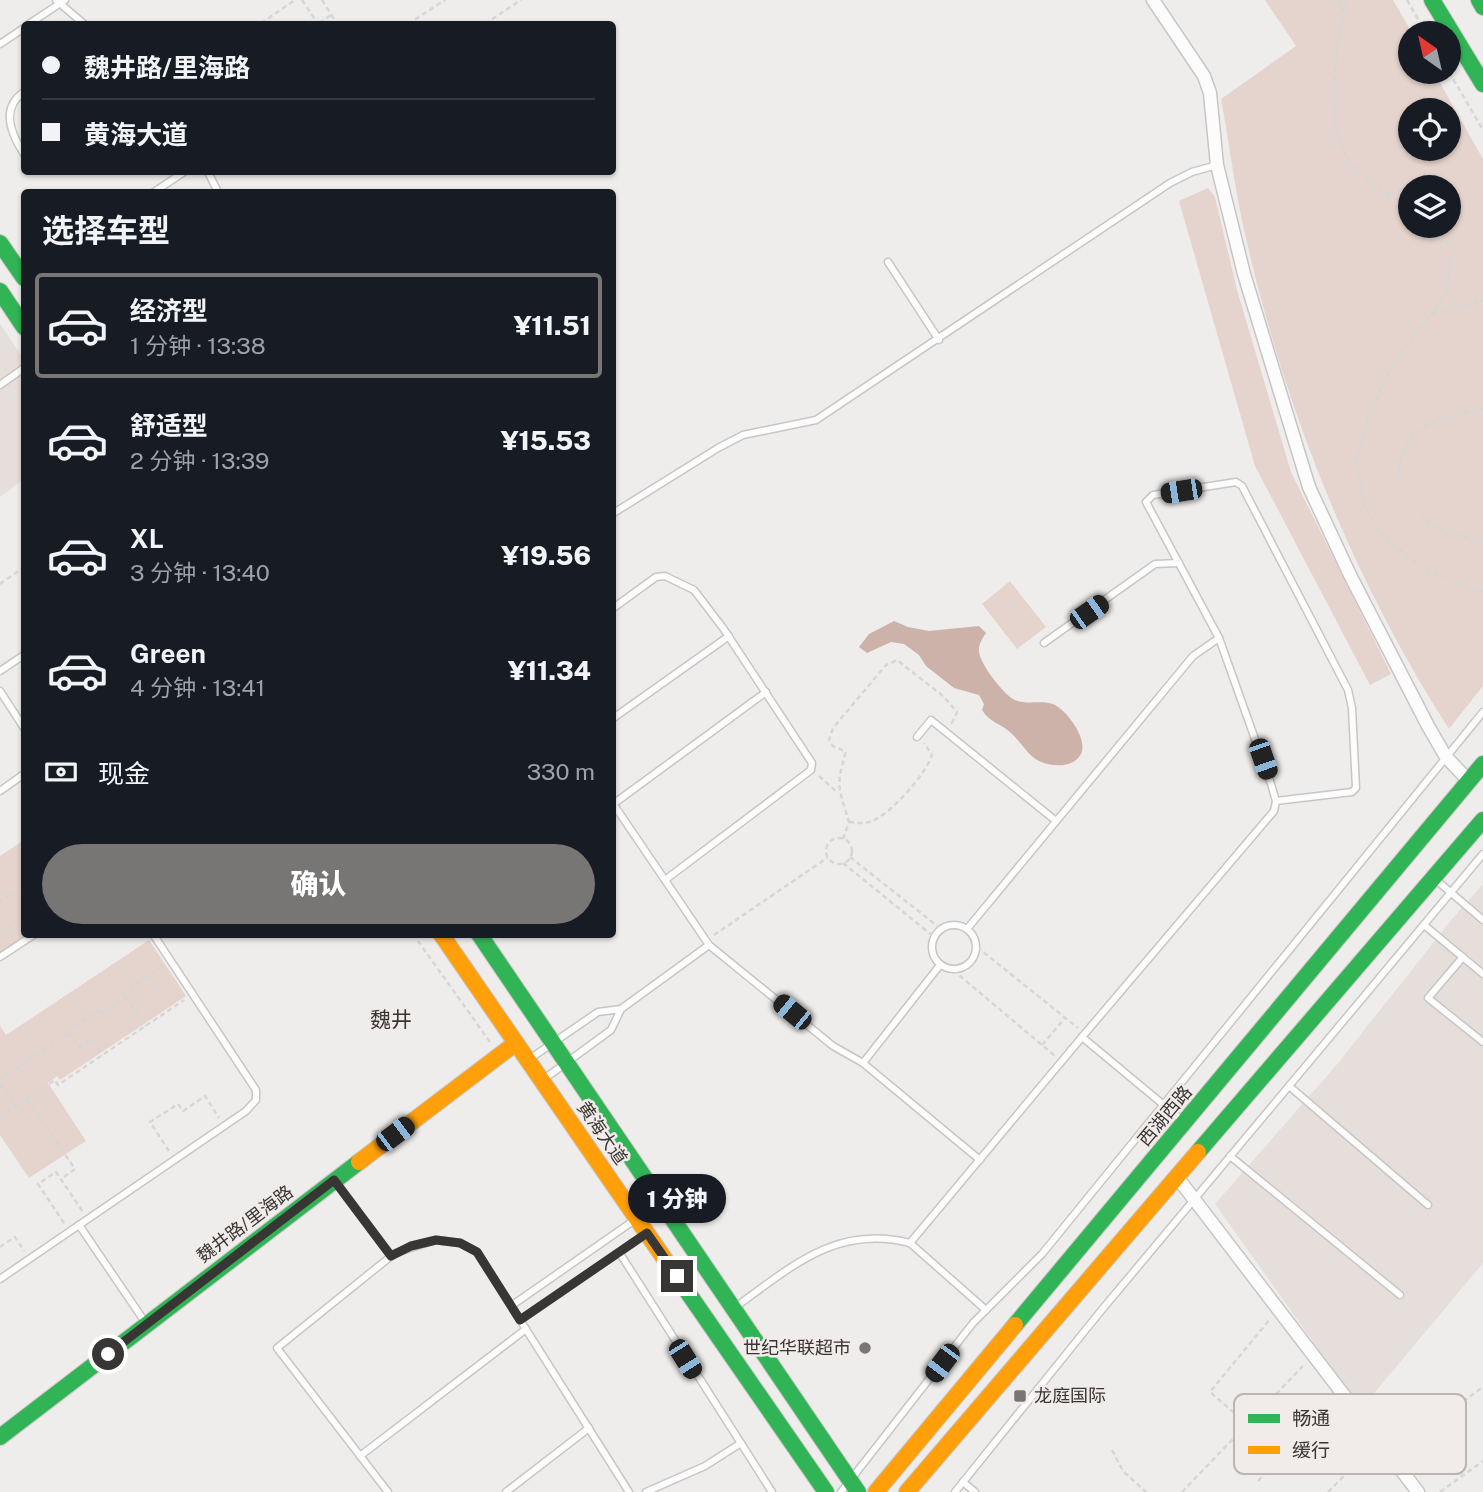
<!DOCTYPE html>
<html lang="zh">
<head>
<meta charset="utf-8">
<style>
	:root { --surface:#171b24; --page:#242831; --text:#f1f3f6; --muted:#9ea1a6; --line:#363941; --accent:#787675 }
	body { margin:0; font-family:"Public Sans","Noto Sans SC",sans-serif; background:var(--page); color:var(--text); height:100vh; display:flex; flex-direction:column; font-size:26px; white-space:nowrap }
	* { box-sizing:border-box; margin:0 }
	p { font-size:23px; color:var(--muted) }
	.icon { flex:none; width:38px; height:38px; fill:none; stroke:currentColor; stroke-width:2; stroke-linecap:round; stroke-linejoin:round }
	.map { position:relative; flex:1; overflow:hidden }
	.sheet { position:absolute; left:21px; top:189px; width:595px; height:749px; display:flex; flex-direction:column; background:var(--surface); border-radius:7px; box-shadow:0 2px 5px #0004 }
	.sheet>* { flex:none }
	.hud { position:absolute; left:21px; top:21px; width:595px; height:154px; border-radius:7px; box-shadow:0 2px 5px #0004; display:grid; align-content:center; height:154px; padding:0 21px; background:var(--surface) }
	.needle { width:46px; rotate:326deg }
	.buttons { position:absolute; left:1398px; top:21px; display:grid; gap:14px }
	.buttons a { display:grid; place-items:center; width:63px; height:63px; border-radius:50%; background:var(--surface); box-shadow:0 2px 5px #0004; font-size:35px }
	.end { position:absolute; width:32px; height:32px; margin:-16px; border:9px solid #383635; background:#fff; box-shadow:0 0 0 4px #fff }
	.from { border-radius:50% }
	.bubble { position:absolute; height:49px; border-radius:24px; background:var(--surface); box-shadow:0 2px 5px #0004; font-size:23px; font-weight:800; line-height:49px; text-align:center }
	.car { position:absolute; width:21px; height:42px; margin:-21px -10px; border-radius:9px; box-shadow:0 0 5px 2px #0007; background:linear-gradient(#222 24%,#8ab4d8 0 40%,#222 0 76%,#8ab4d8 0 86%,#222 0) }
	.hud b { display:flex; align-items:center; gap:24px; height:66px; font-size:26px }
	.hud b+b { border-top:2px solid var(--line) }
	.hud i { width:18px; height:18px; background:var(--text) }
	ul { padding:0; list-style:none }
	li { display:flex; align-items:center; gap:21px; height:105px; margin:0 14px 10px; padding:0 7px; border:4px solid transparent; border-radius:7px }
	li div { flex:1 }
	li b { display:block; font-size:26px }
	li em { font-style:normal; font-weight:800 }
	li.on { border-color:var(--accent) }
	li>.icon { width:63px; height:63px; stroke-width:1.5 }
	h2 { padding:0 21px; font-size:32px; line-height:84px }
	.pay { display:flex; align-items:center; gap:18px; height:77px; padding:0 21px; font-size:26px }
	.pay p { margin-inline-start:auto }
	.button { display:flex; gap:14px; margin-top:auto; padding:14px 21px }
	.button a { flex:1; height:80px; border-radius:42px; background:var(--accent); color:#fff; font-size:28px; font-weight:800; line-height:80px; text-align:center }
	.map>svg:first-child { display:block }
	.built { fill:#e6deda }
	.green { fill:#e5d4cd; fill-rule:evenodd }
	.water { fill:#ccb2a8 }
	.lines { fill:none; stroke-linecap:round; stroke-linejoin:round }
	.lane-casing { stroke:#c8c6c4; stroke-width:9 }
	.street-casing { stroke:#c8c6c4; stroke-width:15 }
	.fast-casing { stroke:#c8c6c4; stroke-width:18 }
	.slow-casing { stroke:#c8c6c4; stroke-width:18 }
	.path { stroke:#d6d6d6; stroke-width:2.5; stroke-dasharray:5 3.5; stroke-linecap:butt }
	.lane { stroke:#fdfcfc; stroke-width:6 }
	.street { stroke:#fdfcfc; stroke-width:12 }
	.fast { stroke:#30b455; stroke-width:16 }
	.slow { stroke:#ff9f0a; stroke-width:16 }
	.route { stroke:#383635; stroke-width:9 }
	.poi-dot { fill:#787675; stroke:#f1ece9; stroke-width:2.5 }
	.labels { text-anchor:middle; stroke-width:5; stroke-linejoin:round; paint-order:stroke }
	.street-label { font-size:18px; fill:#383635; stroke:#f1ece9 }
	.poi-label { font-size:18px; fill:#383635; stroke:#f1ece9; text-anchor:end }
	.quarter-label { font-size:21px; fill:#383635; stroke:#f1ece9 }
	.key { fill:#f1ece9; stroke:#bab5b3; stroke-width:2 }
	.key-label { font-size:19px; fill:#383635 }
</style>
</head>
<body>
<div class="map">
<svg width="1483" height="1492" viewBox="0 0 1483 1492">
	<rect width="100%" height="100%" fill="#efedeb"/>
	<g class="built">
		<polygon points="0,324 24,359 24,479 0,497"/>
		<polygon points="1483,884 1483,1263 1361,1409 1215,1204 1339,1062 1452,919"/>
	</g>
	<g class="green">
		<path d="M 1265,0 L 1393,0 L 1412,33 L 1410,72 L 1434,72 L 1483,159 L 1483,686 L 1449,729 C 1351,577 1282,402 1243,225 C 1234,184 1229,141 1221,99 L 1296,46 ZM 1410,110 L 1449,110 L 1449,149 L 1410,149 ZM 1449,187 L 1449,226 L 1410,226 L 1410,187 Z"/>
		<polygon points="1208,188 1215,197 1237,290 1291,472 1391,674 1370,685 1255,466 1179,201"/>
		<polygon points="1010,581 1046,627 1017,649 982,604"/>
		<polygon points="24,840 24,934 31,935 0,955 0,856"/>
		<polygon points="149,940 186,996 60,1080 57,1076 48,1083 86,1141 29,1178 0,1135 0,1026 6,1035"/>
	</g>
	<path class="water" d="M 894,621 L 908,627 L 929,631 L 979,626 L 986,633 C 982,639 978,645 979,652 C 981,665 1002,692 1013,699 C 1025,706 1043,699 1055,705 C 1068,712 1088,739 1081,754 C 1073,769 1050,767 1037,760 C 1027,754 1020,741 1011,733 C 1002,724 989,722 982,710 L 984,704 L 979,695 L 954,688 L 926,666 L 919,655 L 904,644 L 891,642 L 867,653 L 859,647 L 869,634 Z"/>
	<g class="lines">
		<defs>
			<g id="lane">
				<polyline points="56,0 84,24"/>
				<polyline points="29,24 65,0"/>
				<polyline points="0,44 24,28"/>
				<path d="M 24,92 C 0,108 11,134 24,154"/>
				<polyline points="208,172 218,192"/>
				<polyline points="154,192 184,172"/>
				<polyline points="888,262 939,340"/>
				<polyline points="0,385 24,368"/>
				<polyline points="612,514 718,448 743,435 816,420 1170,183 1192,172 1217,165"/>
				<polyline points="612,609 656,577 665,576 694,590 723,628 812,763 811,770 665,880"/>
				<polyline points="1044,643 1155,564 1179,563"/>
				<polyline points="0,671 24,655"/>
				<polyline points="0,691 24,728"/>
				<polyline points="612,719 729,636"/>
				<polyline points="917,737 931,720 1056,821"/>
				<polyline points="0,791 24,774"/>
				<polyline points="612,802 709,945 833,1046 863,1063 980,1160"/>
				<polyline points="612,805 766,692"/>
				<polyline points="1435,879 1483,920"/>
				<circle cx="954" cy="947" r="22"/>
				<polyline points="1424,925 1483,974"/>
				<polyline points="967,929 1193,656 1219,638"/>
				<polyline points="0,957 35,934"/>
				<polyline points="1463,957 1428,998 1483,1042"/>
				<polyline points="621,1009 709,945"/>
				<polyline points="1082,1037 1183,1121"/>
				<polyline points="528,1060 598,1012 621,1009 611,1030 544,1079"/>
				<polyline points="863,1063 940,965"/>
				<polyline points="1289,1086 1428,1205"/>
				<polyline points="1230,1156 1400,1295"/>
				<polyline points="336,1182 391,1256"/>
				<polyline points="79,1225 145,1322"/>
				<polyline points="910,1243 986,1310"/>
				<polyline points="619,1252 772,1492"/>
				<polyline points="0,1279 246,1111 256,1100 256,1090 153,934"/>
				<polyline points="511,1306 636,1219"/>
				<path d="M 734,1308 C 790,1268 836,1224 910,1243 L 1082,1037 L 1274,811 L 1276,801 L 1271,784 L 1219,638 L 1146,502 L 1153,495 L 1236,482 L 1242,486 L 1348,690 L 1352,708 L 1356,788 L 1352,792 L 1276,801"/>
				<polyline points="520,1320 646,1234"/>
				<polyline points="360,1456 526,1329"/>
				<polyline points="963,1482 975,1492"/>
				<polyline points="388,1492 277,1348 395,1253 436,1240 461,1243 477,1252 629,1492"/>
				<polyline points="506,1492 589,1428"/>
				<polyline points="646,1492 705,1466 741,1443"/>
				<polyline points="841,1492 973,1323 1042,1254 1483,712"/>
				<polyline points="955,1492 1100,1312 1483,854"/>
			</g>
			<g id="street">
				<polyline points="1153,0 1204,76 1210,93 1217,165 1244,274 1309,487 1350,575 1428,726 1446,757 1469,781"/>
				<polyline points="1177,1177 1418,1492"/>
			</g>
			<g id="fast">
				<polyline points="1432,0 1483,84"/>
				<polyline points="1479,0 1483,7"/>
				<polyline points="0,243 24,278"/>
				<polyline points="0,291 24,327"/>
				<polyline points="479,934 858,1492"/>
				<polyline points="1198,1152 1483,820"/>
				<polyline points="675,1274 826,1492"/>
				<polyline points="1015,1325 1483,764"/>
				<polyline points="0,1437 359,1162"/>
			</g>
			<g id="slow">
				<polyline points="441,934 675,1274"/>
				<polyline points="359,1162 516,1043"/>
				<polyline points="876,1492 1015,1325"/>
				<polyline points="907,1492 1198,1152"/>
			</g>
		</defs>
		<use href="#lane" class="lane-casing"/>
		<use href="#street" class="street-casing"/>
		<use href="#fast" class="fast-casing"/>
		<use href="#slow" class="slow-casing"/>
		<g class="path">
			<polyline points="302,0 318,24"/>
			<polyline points="322,0 337,24"/>
			<polyline points="1339,0 1343,10"/>
			<path d="M 1346,0 C 1338,47 1319,128 1354,167 C 1369,184 1392,196 1410,208"/>
			<polyline points="1407,0 1426,33"/>
			<polyline points="319,23 331,15"/>
			<polyline points="264,24 263,22 295,0"/>
			<polyline points="408,24 445,0"/>
			<polyline points="485,24 521,0"/>
			<polyline points="1449,72 1483,130"/>
			<polyline points="1437,226 1451,248 1448,288 1432,314 1393,363 1370,414 1356,462 1365,506 1381,534 1424,569 1477,592 1483,591"/>
			<polyline points="1432,314 1483,301"/>
			<path d="M 1400,478 C 1400,471 1399,462 1401,456 C 1412,422 1453,414 1483,409"/>
			<path d="M 1420,513 C 1435,533 1460,537 1483,540"/>
			<polyline points="0,584 24,567"/>
			<polyline points="819,776 838,793"/>
			<path d="M 849,822 C 857,823 864,824 872,821 C 891,814 926,774 932,755 L 924,743"/>
			<circle cx="839" cy="851" r="13"/>
			<path d="M 843,839 L 849,822 C 839,788 835,787 846,752 L 833,746 L 829,740 L 833,728 L 886,665 L 897,660 L 943,696 L 957,712 L 951,725"/>
			<polyline points="850,857 941,929"/>
			<polyline points="843,863 934,937"/>
			<polyline points="0,903 3,898 24,890"/>
			<polyline points="0,932 24,918"/>
			<polyline points="413,934 490,1042"/>
			<polyline points="714,935 827,858"/>
			<polyline points="977,947 1078,1028"/>
			<polyline points="953,970 1055,1056"/>
			<polyline points="126,997 145,1026"/>
			<polyline points="69,1033 79,1047 92,1039 102,1055"/>
			<polyline points="1042,1045 1065,1018"/>
			<polyline points="0,1079 69,1033 68,1031 98,1010 101,1014 126,997 123,993 163,966"/>
			<polyline points="0,1084 16,1106"/>
			<polyline points="27,1099 75,1169 61,1179"/>
			<polyline points="0,1117 55,1080 58,1085 184,1000"/>
			<polyline points="169,1151 150,1122 178,1104 183,1111 205,1096 219,1118"/>
			<polyline points="64,1223 38,1184 56,1172 83,1212"/>
			<polyline points="0,1247 15,1237 24,1251"/>
			<polyline points="1247,1424 1210,1392 1270,1319"/>
			<polyline points="1401,1446 1483,1387"/>
			<polyline points="1112,1450 1123,1471 1146,1492"/>
			<polyline points="1258,1481 1330,1399"/>
			<polyline points="1182,1492 1303,1366"/>
			<polyline points="1328,1492 1370,1450"/>
			<polyline points="1440,1492 1483,1461"/>
		</g>
		<use href="#lane" class="lane"/>
		<use href="#street" class="street"/>
		<use href="#fast" class="fast"/>
		<use href="#slow" class="slow"/>
	</g>
	<g class="lines">
		<polyline class="route" points="108,1354 334,1180 391,1256 411,1246 436,1240 460,1243 477,1252 520,1320 647,1233 677,1276"/>
	</g>
	<g class="poi-dot">
		<circle cx="865" cy="1348" r="7"/>
		<rect x="1013" y="1389" width="14" height="14" rx="3.5"/>
	</g>
	<g class="labels">
		<g class="street-label">
			<text transform="translate(1165 1116) rotate(-50)" y="6">西湖西路</text>
			<text transform="translate(602 1133) rotate(55)" y="6">黄海大道</text>
			<text transform="translate(245 1224) rotate(-37)" y="6">魏井路/里海路</text>
		</g>
		<g class="poi-label">
			<text x="851" y="1354">世纪华联超市</text>
			<text x="1034" y="1402" text-anchor="start">龙庭国际</text>
		</g>
		<g class="quarter-label">
			<text x="391" y="1027">魏井</text>
		</g>
	</g>
	<rect x="1234" y="1394" width="232" height="80" rx="10" class="key"/>
	<rect x="1248" y="1414" width="32" height="9" fill="#30b455"/>
	<rect x="1248" y="1446" width="32" height="8" fill="#ff9f0a"/>
	<g class="key-label">
		<text x="1292" y="1425">畅通</text>
		<text x="1292" y="1457">缓行</text>
	</g>
</svg>
<div class="buttons">
<a><svg class="needle" viewBox="-14 -14 28 28"><path d="M0-13l5 13h-10z" fill="#e53935"/><path d="M0 13l5-13h-10z" fill="#9ea1a6"/></svg></a>
<a><svg class="icon" aria-label="locate" viewBox="0 0 24 24"><circle cx="12" cy="12" r="6"/><path d="M12 2v4M12 18v4M2 12h4M18 12h4"/></svg></a>
<a><svg class="icon" aria-label="layers" viewBox="0 0 24 24"><path d="M12 4l9 5-9 5-9-5zM3 14l9 5 9-5"/></svg></a>
</div>
<i class="end from" style="left:108px;top:1354px"></i>
<i class="end" style="left:677px;top:1276px"></i>
<div class="bubble" style="left:628px;top:1174px;width:98px">1 分钟</div>
<i class="car" style="left:1181px;top:491px;rotate:261deg"></i>
<i class="car" style="left:1089px;top:612px;rotate:55deg"></i>
<i class="car" style="left:1263px;top:759px;rotate:161deg"></i>
<i class="car" style="left:792px;top:1012px;rotate:309deg"></i>
<i class="car" style="left:395px;top:1134px;rotate:53deg"></i>
<i class="car" style="left:685px;top:1359px;rotate:148deg"></i>
<i class="car" style="left:942px;top:1363px;rotate:217deg"></i>
<div class="hud">
<b><i class="from"></i>魏井路/里海路</b>
<b><i></i>黄海大道</b>
</div>
<section class="sheet">
<h2>选择车型</h2>
<ul>
<li class="on"><svg class="icon" aria-label="car" viewBox="0 0 24 24"><path d="M5 17H2v-5l4-1 3-4h7l3 4 3 1v5h-3M9 17h6M6 11h13"/><circle cx="7" cy="17" r="2"/><circle cx="17" cy="17" r="2"/></svg><div><b>经济型</b><p>1 分钟 · 13:38</p></div><em>¥11.51</em></li>
<li><svg class="icon" aria-label="car" viewBox="0 0 24 24"><path d="M5 17H2v-5l4-1 3-4h7l3 4 3 1v5h-3M9 17h6M6 11h13"/><circle cx="7" cy="17" r="2"/><circle cx="17" cy="17" r="2"/></svg><div><b>舒适型</b><p>2 分钟 · 13:39</p></div><em>¥15.53</em></li>
<li><svg class="icon" aria-label="car" viewBox="0 0 24 24"><path d="M5 17H2v-5l4-1 3-4h7l3 4 3 1v5h-3M9 17h6M6 11h13"/><circle cx="7" cy="17" r="2"/><circle cx="17" cy="17" r="2"/></svg><div><b>XL</b><p>3 分钟 · 13:40</p></div><em>¥19.56</em></li>
<li><svg class="icon" aria-label="car" viewBox="0 0 24 24"><path d="M5 17H2v-5l4-1 3-4h7l3 4 3 1v5h-3M9 17h6M6 11h13"/><circle cx="7" cy="17" r="2"/><circle cx="17" cy="17" r="2"/></svg><div><b>Green</b><p>4 分钟 · 13:41</p></div><em>¥11.34</em></li>
</ul>
<div class="pay"><svg class="icon" aria-label="cash" viewBox="0 0 24 24"><path d="M3 7h18v10H3z"/><circle cx="12" cy="12" r="2"/></svg>现金<p>330 m</p></div>
<div class="button"><a>确认</a></div>
</section>
</div>
</body>
</html>
